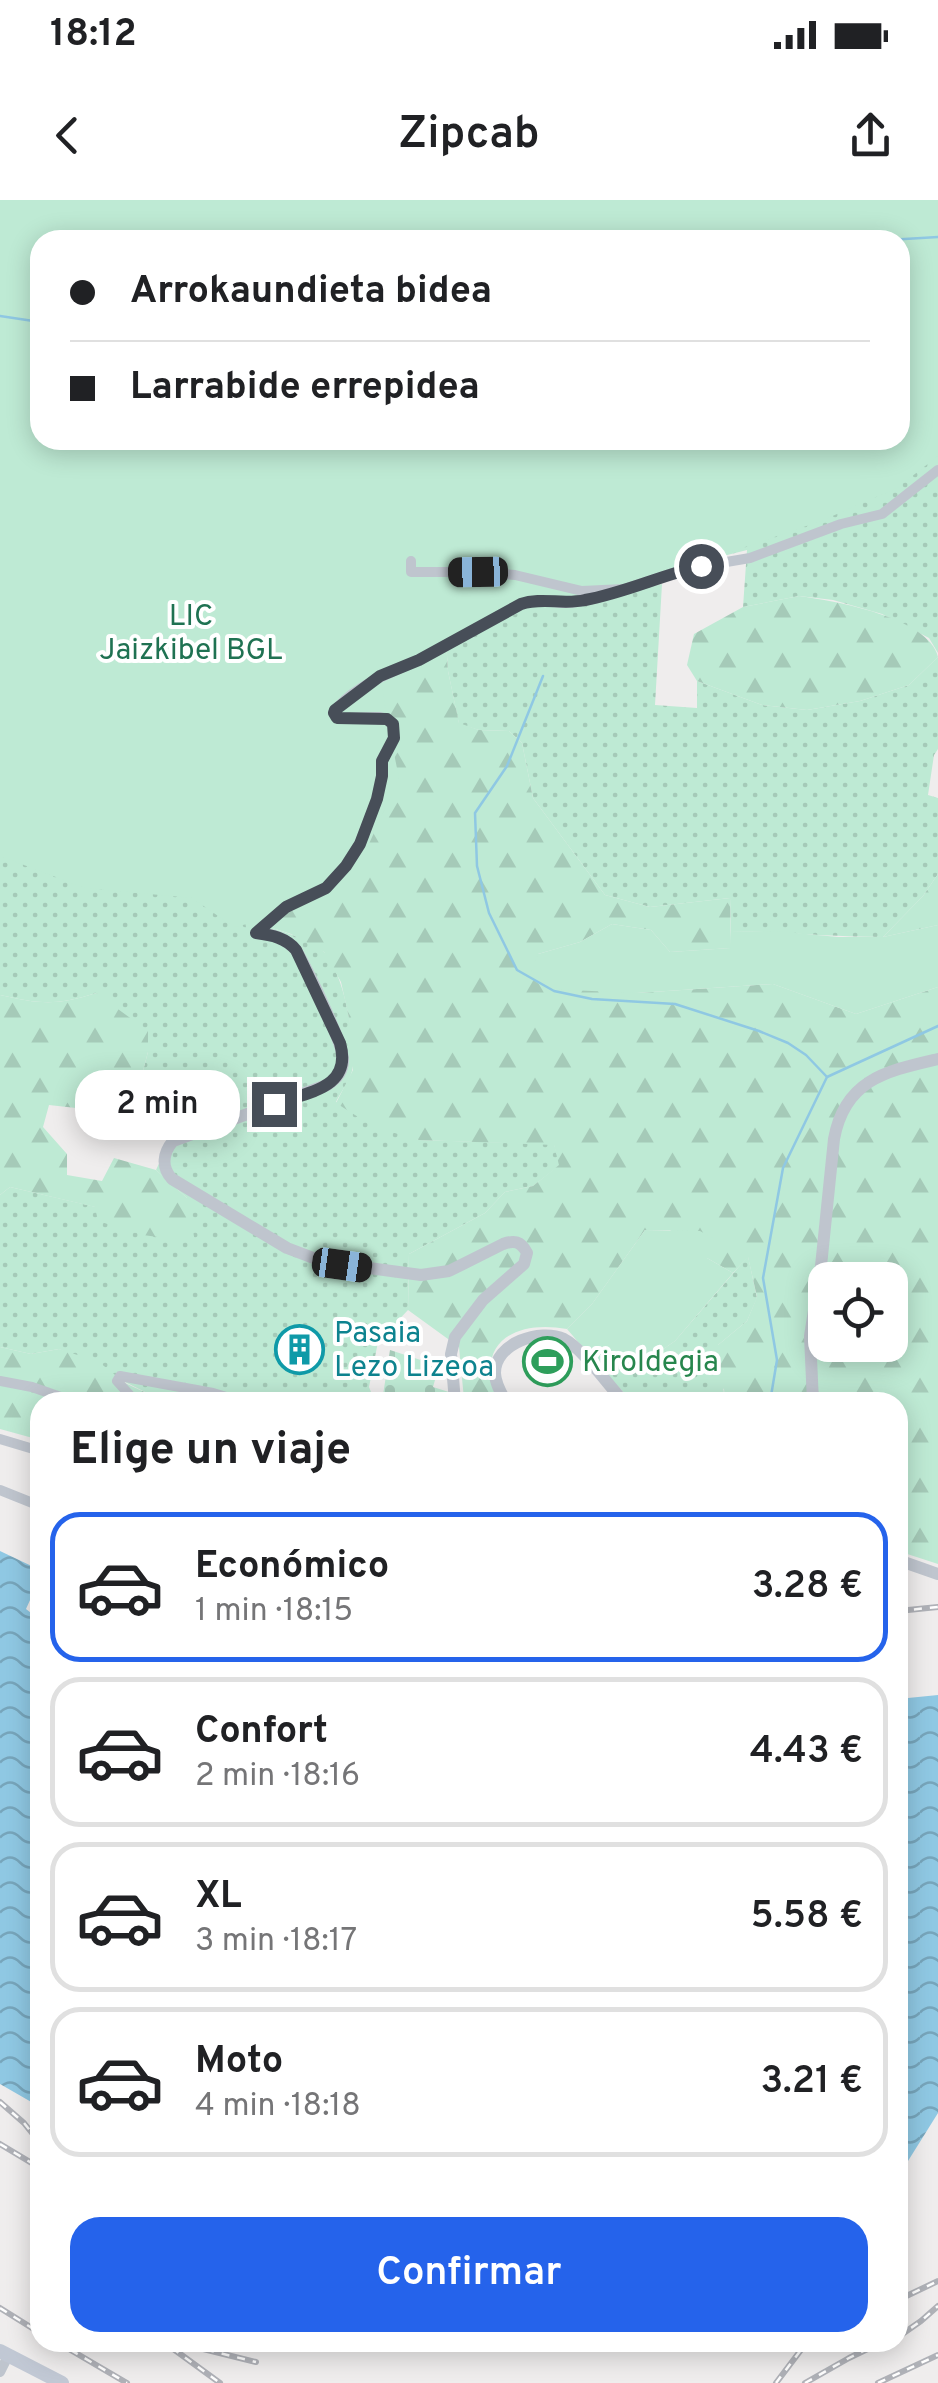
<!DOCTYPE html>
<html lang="es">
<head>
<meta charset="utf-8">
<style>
	:root { --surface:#fff; --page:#f2f2f2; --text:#202124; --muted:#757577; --line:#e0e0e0; --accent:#2563eb }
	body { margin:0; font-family:Overpass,sans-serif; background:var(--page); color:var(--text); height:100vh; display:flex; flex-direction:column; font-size:38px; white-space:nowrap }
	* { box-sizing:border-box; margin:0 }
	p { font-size:32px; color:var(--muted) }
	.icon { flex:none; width:55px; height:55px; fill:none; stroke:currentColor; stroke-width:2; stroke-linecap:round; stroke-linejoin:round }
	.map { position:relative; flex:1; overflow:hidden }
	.details { position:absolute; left:30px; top:1192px; width:878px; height:960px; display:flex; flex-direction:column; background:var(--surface); border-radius:30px; box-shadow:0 5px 25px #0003 }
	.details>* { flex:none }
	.top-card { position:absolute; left:30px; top:30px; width:880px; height:220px; border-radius:30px; box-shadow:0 5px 25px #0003; display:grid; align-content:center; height:220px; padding:0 40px; background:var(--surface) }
	.buttons { position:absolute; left:808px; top:1062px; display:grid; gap:20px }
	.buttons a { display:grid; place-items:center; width:100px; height:100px; border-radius:20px; background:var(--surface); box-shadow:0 5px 25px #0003; font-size:50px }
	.end { position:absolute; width:45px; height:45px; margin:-22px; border:12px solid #474e58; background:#fff; box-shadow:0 0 0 5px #fff }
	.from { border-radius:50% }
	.bubble { position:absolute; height:70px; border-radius:30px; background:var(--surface); box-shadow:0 5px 25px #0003; font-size:32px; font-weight:600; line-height:70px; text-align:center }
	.car { position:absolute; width:30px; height:60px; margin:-30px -15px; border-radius:12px; box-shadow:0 0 8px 2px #0007; background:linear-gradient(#222 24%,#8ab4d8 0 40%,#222 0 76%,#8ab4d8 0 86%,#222 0) }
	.top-card b { display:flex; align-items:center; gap:35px; height:95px; font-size:38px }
	.top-card b+b { border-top:2px solid var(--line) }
	.top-card i { width:25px; height:25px; background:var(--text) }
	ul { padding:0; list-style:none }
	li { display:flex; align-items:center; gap:30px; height:150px; margin:0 20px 15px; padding:0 20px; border:5px solid var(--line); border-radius:30px }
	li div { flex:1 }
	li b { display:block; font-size:38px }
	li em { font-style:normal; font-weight:600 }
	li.selected { border-color:var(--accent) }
	li>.icon { width:90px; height:90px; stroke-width:1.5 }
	h2 { padding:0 40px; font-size:45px; line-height:120px }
	.primary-button { display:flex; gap:20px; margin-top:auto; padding:20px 40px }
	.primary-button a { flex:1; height:115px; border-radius:30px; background:var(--accent); color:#fff; font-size:40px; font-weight:600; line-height:115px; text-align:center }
	.status { display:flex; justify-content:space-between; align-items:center; height:70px; padding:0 50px; background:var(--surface); direction:ltr }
	.status svg { height:28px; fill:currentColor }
	header { display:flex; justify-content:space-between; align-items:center; height:130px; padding:0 40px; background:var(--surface); font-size:45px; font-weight:600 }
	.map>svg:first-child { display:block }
	.grass { fill:url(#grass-dots) }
	.forest { fill:url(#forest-firs); fill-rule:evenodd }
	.cemetery { fill:url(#cemetery-stones) }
	.green { fill:#beead4; fill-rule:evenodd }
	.water { fill:url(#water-waves) }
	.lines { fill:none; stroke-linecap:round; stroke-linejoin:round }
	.stream { stroke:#8fc8e3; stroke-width:2.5 }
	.minor { stroke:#bfc5ce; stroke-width:10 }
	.tertiary { stroke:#bfc5ce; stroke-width:12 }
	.secondary { stroke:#c1c8d4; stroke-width:14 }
	.rail-casing { stroke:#afb1b7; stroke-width:6 }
	.rail { stroke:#fff; stroke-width:2.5; stroke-dasharray:8; stroke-linecap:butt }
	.route { stroke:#474e58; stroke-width:12 }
	.labels { text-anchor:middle; stroke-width:8; stroke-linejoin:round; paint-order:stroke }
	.park-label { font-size:30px; fill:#1f7252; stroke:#fff }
	.culture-label { font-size:30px; fill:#0d838f; stroke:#fff; text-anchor:start }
	.leisure-label { font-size:30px; fill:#27864d; stroke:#fff; text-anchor:start }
</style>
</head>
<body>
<div class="status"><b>18:12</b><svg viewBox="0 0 49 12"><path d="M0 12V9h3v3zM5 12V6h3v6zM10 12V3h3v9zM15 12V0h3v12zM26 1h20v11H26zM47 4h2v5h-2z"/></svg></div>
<header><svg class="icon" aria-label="back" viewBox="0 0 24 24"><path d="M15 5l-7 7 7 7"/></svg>Zipcab<svg class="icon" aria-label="share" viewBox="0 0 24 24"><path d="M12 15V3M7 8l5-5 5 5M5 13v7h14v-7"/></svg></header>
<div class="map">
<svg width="938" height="2183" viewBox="0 0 938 2183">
	<defs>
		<pattern id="grass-dots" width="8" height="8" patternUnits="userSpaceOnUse" patternTransform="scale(2.5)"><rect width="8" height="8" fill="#beead4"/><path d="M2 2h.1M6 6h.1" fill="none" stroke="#a5cab8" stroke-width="1.8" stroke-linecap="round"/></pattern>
		<pattern id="forest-firs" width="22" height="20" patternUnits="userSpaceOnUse" patternTransform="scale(2.5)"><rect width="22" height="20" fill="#beead4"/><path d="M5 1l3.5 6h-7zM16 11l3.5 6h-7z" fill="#a5cab8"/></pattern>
		<pattern id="cemetery-stones" width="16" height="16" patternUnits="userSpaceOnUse" patternTransform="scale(2.5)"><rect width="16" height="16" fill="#beead4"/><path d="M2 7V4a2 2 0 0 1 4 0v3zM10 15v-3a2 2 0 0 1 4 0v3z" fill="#a5cab8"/></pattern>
		<pattern id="water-waves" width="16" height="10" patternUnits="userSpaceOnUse" patternTransform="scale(2.5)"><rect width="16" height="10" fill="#8fc8e3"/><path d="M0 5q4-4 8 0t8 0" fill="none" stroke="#77a5bb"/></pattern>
	</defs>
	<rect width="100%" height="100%" fill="#efeded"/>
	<g class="grass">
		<polygon points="938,107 938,453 929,438 882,414 833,400 799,396 743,407 747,350 652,374 0,500 900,240"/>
		<path d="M 662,384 L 655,505 L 697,508 L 697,481 L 762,505 L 807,510 L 860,501 L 909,485 L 938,457 L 938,549 L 934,555 L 928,595 L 938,598 L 938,674 L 923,696 L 883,737 C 832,737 782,732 731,731 L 730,698 L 650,707 L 605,695 L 533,598 L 522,543 L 509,531 L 479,530 L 459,524 L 448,471 L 446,440 L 530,398 L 622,393 Z"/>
		<path d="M 0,651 L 234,663 L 266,726 C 282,731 313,741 324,752 C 344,773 355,838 353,866 C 352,878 341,891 336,902 L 419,940 L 554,944 L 560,965 L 533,986 L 505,992 L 485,1013 L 409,1054 L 408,1110 L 378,1142 L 369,1187 L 375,1202 L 180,1202 L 153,1196 L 59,1149 L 31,1154 L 0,1147 L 0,995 L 10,987 L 96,1007 L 187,998 L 156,970 L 173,933 L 176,897 L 139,886 L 148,852 L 96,793 C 56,806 40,804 0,795 Z"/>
		<polygon points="748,1056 757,1098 747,1121 718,1145 725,1202 633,1202 603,1171 662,1150 675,1141"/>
	</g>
	<g class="forest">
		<path d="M 579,386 L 446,440 L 448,471 L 459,523 L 479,530 L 509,531 L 522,543 L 533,598 L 605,695 L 650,707 L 730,698 L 731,748 L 670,752 L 651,730 L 612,724 L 580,742 L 538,754 L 637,793 L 773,784 L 856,814 L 938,787 L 938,1364 L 898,1351 L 898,1202 L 725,1202 L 724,1189 L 712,1182 L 718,1145 L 747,1121 L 757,1097 L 748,1057 L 733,1073 L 707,1058 L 670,1030 L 645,1030 L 592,1104 L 567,1129 C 513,1119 472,1145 499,1202 L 467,1202 L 464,1199 L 459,1147 L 408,1110 L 409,1054 L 485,1013 L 505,992 L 533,986 L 559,965 L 554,945 L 419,940 L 374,927 L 336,903 L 353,870 L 349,818 L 341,782 L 324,752 L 291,734 L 266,726 L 246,727 L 234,663 L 128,694 L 99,689 L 0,557 L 215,526 ZM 825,1080 L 890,1080 L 890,1145 L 825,1145 Z"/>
		<path d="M 799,396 C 835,401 928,417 938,457 L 909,485 L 860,501 L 807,510 L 762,505 L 697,481 L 687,465 L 694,434 L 743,407 Z"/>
		<polygon points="938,674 938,725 883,737 923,696"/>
		<path d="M 96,793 L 148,831 L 148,852 L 139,886 L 177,896 L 173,933 L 151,935 L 103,911 L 49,905 L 43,927 L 67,954 L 67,975 L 102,981 L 114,958 L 156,970 L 187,998 L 195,1042 L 143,1035 L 98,1021 L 95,1007 L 10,987 L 0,995 L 0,795 C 40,804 56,806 96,793 Z"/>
		<polygon points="0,1147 31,1154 59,1149 99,1162 125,1183 153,1196 180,1202 40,1202 40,1240 0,1229"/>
	</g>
	<polygon class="cemetery" points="390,1150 439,1166 433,1187 449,1192 445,1202 385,1202 383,1195"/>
	<g class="green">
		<path d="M 0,0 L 938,0 L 938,256 L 897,288 L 821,321 L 606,395 L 480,422 L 380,472 L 387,519 L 399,578 L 368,646 L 320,685 L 265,720 L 234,727 L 192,698 L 85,688 L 0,656 ZM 40,40 L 900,40 L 900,240 L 40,240 Z"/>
		<polygon points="612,724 651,730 670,752 730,748 731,731 785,732 838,737 883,737 938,725 938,787 856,814 773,784 637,793 546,789 529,777 538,754 580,742"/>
		<polygon points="645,1030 700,1031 715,1039 707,1058 733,1073 675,1141 662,1150 603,1171 567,1129 592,1104"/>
	</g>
	<g class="water">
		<polygon points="0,1351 40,1370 40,1378 26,1409 40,1420 40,1907 0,1884"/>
		<polygon points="938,1495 938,1913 898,1977 898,1499"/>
	</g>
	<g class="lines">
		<g class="stream">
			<polyline points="888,40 938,37"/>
			<polyline points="0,116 40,122"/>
			<polyline points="762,240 857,241 881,244"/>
			<polyline points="543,476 507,566 475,613 477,666 489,713 517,770 554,791 592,799 675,804 759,831 788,843 806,855 827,877"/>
			<polyline points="770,1202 777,1160 763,1078 783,968 827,877 938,826"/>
		</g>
		<g class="minor">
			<polyline points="411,361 411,372 478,372 515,375 582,391 624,389 685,369 750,358 841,324 882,314 938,270"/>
			<path d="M 257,733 L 286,707 L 326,688 L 346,666 L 359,644 L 377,599 L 382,576 L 381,561 L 394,538 L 393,524 L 387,519 L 380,517 L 337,518 L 333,513 C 353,485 389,475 418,460 C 453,443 487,422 521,404 C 535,399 546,402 561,403 C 583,403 604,397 624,389"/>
			<polyline points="0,1181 32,1187 75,1202"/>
			<polyline points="136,1202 117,1181 120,1176 213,1193 243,1202"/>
			<polyline points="0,1239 40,1251"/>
			<polyline points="0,1290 40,1306"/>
			<polyline points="0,2172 5,2162"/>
		</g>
		<g class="tertiary">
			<path d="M 257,733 C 272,734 286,738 296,750 C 307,769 343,842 343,860 C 343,872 337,879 327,885 L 173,941 C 163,953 161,967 172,979 L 287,1048 L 324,1062 L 421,1075 L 449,1071 L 503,1044 C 514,1040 521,1041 527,1053 L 524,1064 L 483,1100 L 455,1137 L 451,1154 L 455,1202"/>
			<path d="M 506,1202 C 501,1193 495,1183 495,1173 C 495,1143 540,1128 564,1139 C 582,1148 609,1186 624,1202"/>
			<path d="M 813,1202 L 810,1136 L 821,1066 L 834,939 C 845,879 887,871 938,859"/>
			<polyline points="898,1360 938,1374"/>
		</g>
		<polyline class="secondary" points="0,2151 62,2183"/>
		<defs>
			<g id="rail">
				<polyline points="898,1411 938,1407"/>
				<polyline points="0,1902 24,1923 40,1943"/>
				<polyline points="0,1944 40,1968"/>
				<polyline points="898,2100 938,2081"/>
				<polyline points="0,2108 40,2133"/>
				<polyline points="898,2137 921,2121 938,2106"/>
				<polyline points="57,2142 127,2183"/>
				<polyline points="175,2142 256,2162"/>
				<polyline points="348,2142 389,2142"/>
				<polyline points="172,2148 220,2183"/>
				<polyline points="776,2183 807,2142"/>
				<polyline points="805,2183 849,2158 882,2142"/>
				<polyline points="878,2183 938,2155"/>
			</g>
		</defs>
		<use href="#rail" class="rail-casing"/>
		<use href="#rail" class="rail"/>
	</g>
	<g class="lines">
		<path class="route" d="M 274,904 C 307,892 353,889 340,843 L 296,750 C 286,738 272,735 256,733 L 286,707 L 326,688 L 346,666 L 360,644 L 377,599 L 382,576 L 382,561 L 394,538 L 393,524 L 387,519 L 337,518 L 334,513 L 335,510 L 380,476 L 419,460 L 521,404 C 541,397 564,405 585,400 C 624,393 662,375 701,366"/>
	</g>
	<defs>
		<symbol id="building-ring" viewBox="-11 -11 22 22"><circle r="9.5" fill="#fff" stroke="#0f9aa8" stroke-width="1.5"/><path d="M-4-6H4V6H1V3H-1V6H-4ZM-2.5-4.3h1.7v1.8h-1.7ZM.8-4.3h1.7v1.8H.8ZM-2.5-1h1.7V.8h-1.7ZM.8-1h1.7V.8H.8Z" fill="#0f9aa8"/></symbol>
		<symbol id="stadium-ring" viewBox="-11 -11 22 22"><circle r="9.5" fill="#fff" stroke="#2e9e5b" stroke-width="1.5"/><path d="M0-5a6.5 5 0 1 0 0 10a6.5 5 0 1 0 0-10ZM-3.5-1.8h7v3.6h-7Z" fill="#2e9e5b"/></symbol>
	</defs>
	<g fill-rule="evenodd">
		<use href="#building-ring" x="272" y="1122" width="55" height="55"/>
		<use href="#stadium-ring" x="520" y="1134" width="55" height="55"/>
	</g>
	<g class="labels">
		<g class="park-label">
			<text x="191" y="425">LIC<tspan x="191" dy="34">Jaizkibel BGL</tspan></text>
		</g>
		<g class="culture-label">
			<text x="334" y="1142">Pasaia<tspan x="334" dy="34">Lezo Lizeoa</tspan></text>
		</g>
		<g class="leisure-label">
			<text x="582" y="1171">Kiroldegia</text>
		</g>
	</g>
</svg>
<div class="buttons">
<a><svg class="icon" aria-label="locate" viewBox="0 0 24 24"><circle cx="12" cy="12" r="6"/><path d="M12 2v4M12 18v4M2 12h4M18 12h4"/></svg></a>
</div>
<i class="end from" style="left:701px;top:366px"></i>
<i class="end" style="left:274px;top:904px"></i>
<div class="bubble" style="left:75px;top:870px;width:165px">2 min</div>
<i class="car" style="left:478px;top:372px;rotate:269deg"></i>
<i class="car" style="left:342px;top:1065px;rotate:98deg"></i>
<div class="top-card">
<b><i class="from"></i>Arrokaundieta bidea</b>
<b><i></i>Larrabide errepidea</b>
</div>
<section class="details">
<h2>Elige un viaje</h2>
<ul>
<li class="selected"><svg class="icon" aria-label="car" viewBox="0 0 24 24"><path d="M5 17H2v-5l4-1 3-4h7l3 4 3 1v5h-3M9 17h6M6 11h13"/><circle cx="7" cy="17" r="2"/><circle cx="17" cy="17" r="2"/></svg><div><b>Económico</b><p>1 min · 18:15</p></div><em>3.28 €</em></li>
<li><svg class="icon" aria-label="car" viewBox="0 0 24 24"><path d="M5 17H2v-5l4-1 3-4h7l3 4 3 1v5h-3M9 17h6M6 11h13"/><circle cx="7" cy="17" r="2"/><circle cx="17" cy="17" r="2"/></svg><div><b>Confort</b><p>2 min · 18:16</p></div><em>4.43 €</em></li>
<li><svg class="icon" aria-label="car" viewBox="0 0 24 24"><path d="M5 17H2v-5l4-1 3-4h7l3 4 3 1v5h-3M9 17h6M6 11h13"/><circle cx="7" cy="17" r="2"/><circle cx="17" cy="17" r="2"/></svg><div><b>XL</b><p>3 min · 18:17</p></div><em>5.58 €</em></li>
<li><svg class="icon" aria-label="car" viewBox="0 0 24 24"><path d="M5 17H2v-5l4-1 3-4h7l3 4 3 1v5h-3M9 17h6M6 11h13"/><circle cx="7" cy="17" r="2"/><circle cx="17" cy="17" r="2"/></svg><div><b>Moto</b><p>4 min · 18:18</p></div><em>3.21 €</em></li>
</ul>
<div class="primary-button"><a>Confirmar</a></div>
</section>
</div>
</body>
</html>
